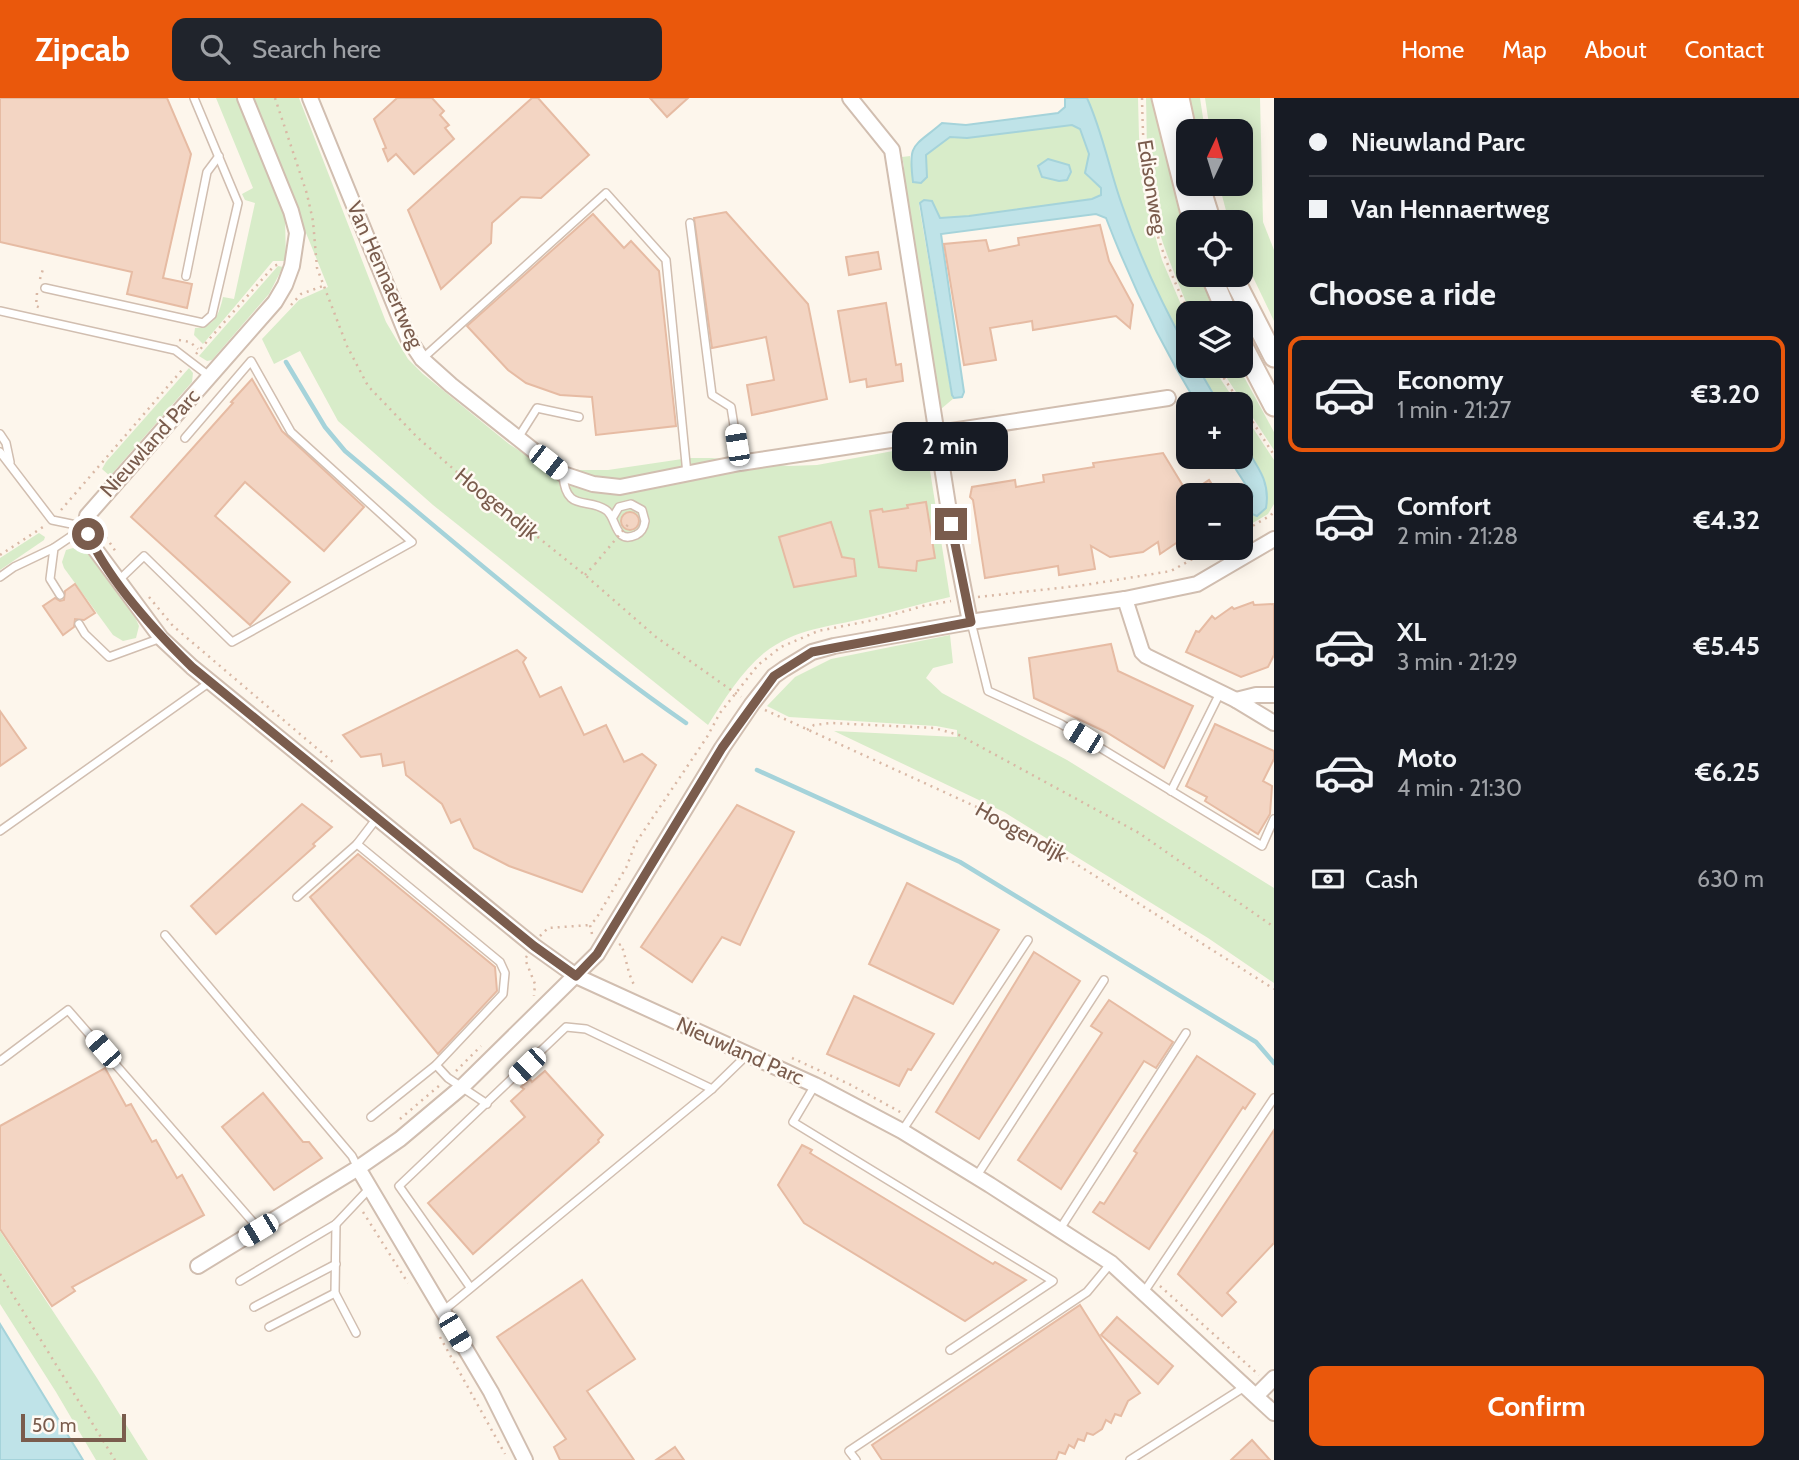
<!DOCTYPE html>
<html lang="en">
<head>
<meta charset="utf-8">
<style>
	:root { --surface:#171b24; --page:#20242c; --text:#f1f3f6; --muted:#9ea1a6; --line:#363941; --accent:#ea580c }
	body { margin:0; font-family:Cabin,sans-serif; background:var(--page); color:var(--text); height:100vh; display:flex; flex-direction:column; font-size:26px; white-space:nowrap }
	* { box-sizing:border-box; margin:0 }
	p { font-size:23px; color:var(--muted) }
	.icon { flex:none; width:38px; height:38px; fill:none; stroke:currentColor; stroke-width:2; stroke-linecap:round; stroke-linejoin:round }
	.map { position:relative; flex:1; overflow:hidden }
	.details { display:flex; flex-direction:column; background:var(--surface); width:525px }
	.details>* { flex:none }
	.banner { display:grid; align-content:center; height:154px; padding:0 35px; background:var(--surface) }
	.needle { width:46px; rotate:4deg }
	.buttons { position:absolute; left:1176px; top:21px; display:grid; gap:14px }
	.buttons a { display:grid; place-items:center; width:77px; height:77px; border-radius:14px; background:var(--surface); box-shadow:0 4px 18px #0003; font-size:35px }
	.scale { position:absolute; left:21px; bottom:18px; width:105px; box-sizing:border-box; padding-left:7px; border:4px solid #7a5c4d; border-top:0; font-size:19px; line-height:24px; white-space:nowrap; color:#7a5c4d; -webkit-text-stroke:5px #fffaf3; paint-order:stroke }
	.end { position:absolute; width:32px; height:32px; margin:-16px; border:9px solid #7a5c4d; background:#fff; box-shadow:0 0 0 4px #fff }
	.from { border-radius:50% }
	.bubble { position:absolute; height:49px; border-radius:14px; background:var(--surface); box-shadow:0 4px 18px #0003; font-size:23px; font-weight:700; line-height:49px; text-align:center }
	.car { position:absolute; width:21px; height:42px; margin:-21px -10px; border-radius:9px; box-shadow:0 0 5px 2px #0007; background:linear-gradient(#fff 24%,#345 0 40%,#fff 0 76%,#345 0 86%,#fff 0) }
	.banner b { display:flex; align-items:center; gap:24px; height:66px; font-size:26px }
	.banner b+b { border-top:2px solid var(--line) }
	.banner i { width:18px; height:18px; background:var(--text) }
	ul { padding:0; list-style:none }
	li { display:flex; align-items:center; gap:21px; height:116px; margin:0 14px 10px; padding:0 21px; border:4px solid transparent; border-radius:14px }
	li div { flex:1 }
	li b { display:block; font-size:26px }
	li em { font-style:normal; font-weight:700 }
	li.on { border-color:var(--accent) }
	li>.icon { width:63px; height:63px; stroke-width:1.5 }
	h2 { padding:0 35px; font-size:32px; line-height:84px }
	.pay { display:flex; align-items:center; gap:18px; height:77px; padding:0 35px; font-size:26px }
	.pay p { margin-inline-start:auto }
	.action { display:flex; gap:14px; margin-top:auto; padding:14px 35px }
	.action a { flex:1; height:80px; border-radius:14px; background:var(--accent); color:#fff; font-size:28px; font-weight:700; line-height:80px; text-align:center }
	header { display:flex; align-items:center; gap:42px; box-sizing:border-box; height:98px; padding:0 35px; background:var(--accent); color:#fff }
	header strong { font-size:33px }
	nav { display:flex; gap:38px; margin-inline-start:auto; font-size:24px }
	.search { width:490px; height:63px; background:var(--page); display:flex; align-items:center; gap:18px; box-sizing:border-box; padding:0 24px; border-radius:14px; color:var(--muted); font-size:26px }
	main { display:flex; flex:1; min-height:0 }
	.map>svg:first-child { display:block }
	.green { fill:#d8ecc9 }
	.water { fill:#bfe3e8; stroke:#a5d3da; stroke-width:2 }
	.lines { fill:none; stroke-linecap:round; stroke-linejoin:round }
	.stream { stroke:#a5d3da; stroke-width:4.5 }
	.building { fill:#f3d5c3; stroke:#e6bba3; stroke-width:2 }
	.lane-casing { stroke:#d1beb0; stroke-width:10 }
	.street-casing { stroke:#d1beb0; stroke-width:18 }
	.secondary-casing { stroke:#d6c0b0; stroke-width:23 }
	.path { stroke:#d9b8a5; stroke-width:2.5; stroke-dasharray:2 5; stroke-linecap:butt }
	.lane { stroke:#fff; stroke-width:7 }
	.street { stroke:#fff; stroke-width:14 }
	.secondary { stroke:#fff; stroke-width:19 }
	.path-bridge { stroke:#d9b8a5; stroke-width:2.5; stroke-dasharray:2 5; stroke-linecap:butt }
	.route { stroke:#7a5c4d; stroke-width:9 }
	.labels { text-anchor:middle; stroke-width:5; stroke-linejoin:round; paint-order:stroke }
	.street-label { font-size:21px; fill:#7a5c4d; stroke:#fffaf3 }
</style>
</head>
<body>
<header>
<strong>Zipcab</strong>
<div class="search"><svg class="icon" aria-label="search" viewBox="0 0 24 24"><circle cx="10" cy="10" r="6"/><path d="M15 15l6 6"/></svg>Search here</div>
<nav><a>Home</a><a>Map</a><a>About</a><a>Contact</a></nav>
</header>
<main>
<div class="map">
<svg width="1274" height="1362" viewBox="0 0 1274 1362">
	<rect width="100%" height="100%" fill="#fdf6ec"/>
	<g class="green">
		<path d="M 216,0 L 237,0 L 285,119 L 286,163 L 273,163 L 203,246 L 194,237 L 195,230 C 215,229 219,216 223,199 L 234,201 L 255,105 L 245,102 L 242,96 L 253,90 Z"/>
		<path d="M 251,0 L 299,0 L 386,224 L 408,261 L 423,276 L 509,346 L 526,357 L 549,366 L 580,372 L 608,372 L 689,360 L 712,360 L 789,368 L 817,367 L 904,351 L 922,353 L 928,360 L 950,499 C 922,505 894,514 866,520 C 829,529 796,530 764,555 C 741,574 724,602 708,627 L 433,407 L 338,323 L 300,253 L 274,266 L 262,241 L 299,202 L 328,189 Z"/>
		<path d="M 1087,0 L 1138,0 L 1139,39 L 1147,109 L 1162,162 L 1188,223 L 1188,253 C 1162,206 1139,157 1122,107 C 1109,71 1103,35 1087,0 Z"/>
		<path d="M 1146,0 L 1156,0 L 1188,124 L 1188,177 L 1205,177 L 1215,215 L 1190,215 C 1177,180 1160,145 1153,108 C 1146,73 1147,36 1146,0 Z"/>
		<polygon points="1187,0 1200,0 1205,33 1194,33"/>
		<polygon points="1205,0 1260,0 1263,124 1274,152 1274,223 1241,154 1241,124 1229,124 1219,86 1241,86 1241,33 1210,33"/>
		<path d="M 1061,27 L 1072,27 L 1080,31 C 1085,44 1093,58 1085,71 L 1088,79 L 1101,90 L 1101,97 L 1099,100 L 969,118 L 940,120 L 932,103 L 924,102 L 919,107 L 951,294 L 954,300 L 941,311 L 903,80 L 904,68 L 902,59 L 910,58 L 913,84 L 927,79 L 926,57 L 950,39 L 967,40 Z"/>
		<polygon points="278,168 283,169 269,196 212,262 207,263 199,258"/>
		<polygon points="1197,268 1212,268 1237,306 1219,306"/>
		<polygon points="1219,268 1238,268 1274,334 1274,352"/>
		<polygon points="189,270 193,275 192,284 110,378 102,371 106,364"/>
		<path d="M 1241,312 L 1274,362 L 1274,406 L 1268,416 L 1251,426 L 1252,417 L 1257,418 C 1274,394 1253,368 1243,345 C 1238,336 1241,322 1241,312 Z"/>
		<polygon points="39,435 45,439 44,442 0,472 0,460"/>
		<polygon points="73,450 88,456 135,519 139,528 136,540 123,543 113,537 64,470 62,464 66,452"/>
		<polygon points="950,537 953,565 933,570 926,580 942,595 1067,662 1274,790 1274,885 1208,840 1004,714 834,633 957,639 957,632 936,628 789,619 767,608 795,579 831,561"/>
		<polygon points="0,1133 97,1280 148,1362 96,1362 56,1294 0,1206"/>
	</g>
	<g class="water">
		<path d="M 1065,0 L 1087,0 C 1103,35 1109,71 1122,107 C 1139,157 1162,206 1188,253 L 1188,268 L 1197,268 L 1219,306 L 1197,306 C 1161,247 1131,185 1106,120 L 1096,116 L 941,136 L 964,294 L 962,299 L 954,300 L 952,297 L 920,105 L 924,102 L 932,103 L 940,120 L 969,118 L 1092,101 L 1101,97 L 1101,90 L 1085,75 L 1089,56 L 1080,31 L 1072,27 L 967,40 L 950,39 L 926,57 L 927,79 L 921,85 L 913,84 C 908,44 913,50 942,25 L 966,27 L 1058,15 L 1065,9 Z"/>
		<polygon points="1048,61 1069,67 1071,74 1067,82 1059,83 1042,79 1038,68"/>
		<path d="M 1241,342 C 1255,366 1271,381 1266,410 L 1257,418 L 1247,414 L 1247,407 L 1253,398 L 1228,359 L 1241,359 Z"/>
		<polygon points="0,1226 83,1362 0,1362"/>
	</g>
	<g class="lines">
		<g class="stream">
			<path d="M 286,264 L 325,329 L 345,353 C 457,447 567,542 686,625"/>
			<polyline points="757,672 960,764 1256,944 1274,965"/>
		</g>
	</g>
	<g class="building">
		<polygon points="0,0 167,0 191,56 163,180 192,186 187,210 127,196 132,174 0,144"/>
		<polygon points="397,0 432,0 444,13 440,17 449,27 445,30 454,41 414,76 396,56 388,63 383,51 386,50 374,21"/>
		<polygon points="532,0 538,0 589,57 541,100 521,99 492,125 491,145 441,191 408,112"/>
		<polygon points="650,0 688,0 667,19"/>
		<polygon points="726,114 808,206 827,301 752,317 747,287 774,282 766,239 712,250 694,120"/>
		<polygon points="593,116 624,150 631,143 659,173 676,328 596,337 592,299 560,297 526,285 508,272 467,228"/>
		<polygon points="1100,127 1109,163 1133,207 1130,230 1116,218 1033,232 1032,223 990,230 996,262 964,267 944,146 986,142 989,153 1019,147 1018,140"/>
		<polygon points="878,154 881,171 849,177 846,159"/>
		<polygon points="886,205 896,267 901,266 903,283 867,289 866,281 850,284 838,213"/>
		<polygon points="252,281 282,333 364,409 324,453 245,384 215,418 290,484 250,527 131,419 233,305 231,304"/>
		<polygon points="1163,355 1188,396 1209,382 1219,397 1188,397 1188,437 1160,456 1158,444 1143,454 1110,459 1091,448 1095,471 1059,477 1058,468 985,480 973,402 970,399 972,389 1015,382 1016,389 1044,384 1043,377 1094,369 1093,365"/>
		<polygon points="926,404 935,460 917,463 916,473 879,469 870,413 882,411 883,414 908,410 907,407"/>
		<circle cx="630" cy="423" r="9"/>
		<polygon points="831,424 842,459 854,461 856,478 794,489 779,439"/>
		<polygon points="75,486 95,515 84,522 75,521 74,529 63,537 43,508 55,500 60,503 64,502 65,493"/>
		<polygon points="1253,504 1254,507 1274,506 1274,557 1268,569 1241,579 1186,554 1196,533 1199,534 1212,518 1215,521 1232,509 1234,511"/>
		<polygon points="1111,546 1118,573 1193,608 1164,670 1106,634 1034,600 1029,560"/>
		<polygon points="517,552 526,560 523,564 540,599 561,589 584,637 606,627 624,664 642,656 656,667 582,794 509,768 474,750 460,721 451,725 442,706 406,677 404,664 383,668 381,656 361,659 343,637"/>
		<polygon points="0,613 26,650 0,668"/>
		<polygon points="1215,626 1274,653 1274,661 1263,683 1272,688 1270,716 1258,736 1205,703 1207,699 1186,688"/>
		<polygon points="302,706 332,729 313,746 315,748 216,836 191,808"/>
		<polygon points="737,707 794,734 740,847 722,839 692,884 641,849"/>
		<polygon points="358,756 495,869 497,893 438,956 310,799"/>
		<polygon points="907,785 999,832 953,906 869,866"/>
		<polygon points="1034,854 1080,883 979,1041 936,1014"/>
		<polygon points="854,898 934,936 911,972 908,971 899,988 827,956"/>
		<polygon points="1109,902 1173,944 1156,970 1144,963 1061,1091 1018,1062 1102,935 1091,928"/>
		<polygon points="1197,958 1255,996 1245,1011 1243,1009 1149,1151 1093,1114 1100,1104 1104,1106 1137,1055 1134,1053"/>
		<polygon points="105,970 126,1008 131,1006 152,1044 156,1042 177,1080 182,1077 204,1117 72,1189 75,1193 52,1208 0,1131 0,1028"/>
		<polygon points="545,973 603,1037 598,1042 599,1044 473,1156 428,1105 525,1019 511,1003 524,991 521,989 530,981 532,984"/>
		<polygon points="263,995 303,1044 309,1044 322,1060 274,1092 222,1029"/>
		<polygon points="1274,1032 1274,1145 1227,1195 1236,1204 1222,1218 1178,1176"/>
		<polygon points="802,1047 812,1052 810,1055 902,1111 993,1166 995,1164 1026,1182 965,1223 804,1125 778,1087"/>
		<polygon points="582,1182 635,1261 587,1293 634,1362 560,1362 554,1349 566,1341 497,1239"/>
		<polygon points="1080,1207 1102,1242 1140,1295 1128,1303 1121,1318 1115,1316 1111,1325 1106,1322 1102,1331 1093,1337 1087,1335 1084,1343 1078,1341 1074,1350 1069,1347 1065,1356 1059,1354 1056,1362 882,1362 872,1347"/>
		<polygon points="1117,1219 1173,1268 1158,1286 1101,1237"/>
		<polygon points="1252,1342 1270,1362 1231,1362"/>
		<polygon points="675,1349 684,1362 656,1362"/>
	</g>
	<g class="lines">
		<defs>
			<g id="lane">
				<polyline points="690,125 712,297 731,309 740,365"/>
				<polyline points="186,178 207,74 219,58"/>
				<polyline points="45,190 203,225 212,217 238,105 194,0"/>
				<polyline points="0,213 175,252 209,278"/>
				<polyline points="422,261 606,95 666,162 687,376"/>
				<polyline points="0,336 6,345 10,364"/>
				<polyline points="518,340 537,310 579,319"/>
				<polyline points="0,354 52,422 86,429"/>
				<path d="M 563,377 C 566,415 587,399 606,412 C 617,419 614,447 636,437 C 642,434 644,430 645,423 L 642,412 L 631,406 L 619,409 L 613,419"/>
				<polyline points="0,479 14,469 54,450"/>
				<polyline points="118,483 144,458 232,544 412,444 291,334 251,263 185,340"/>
				<polyline points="60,497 50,481 54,450 85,429"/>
				<polyline points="971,524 988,593 1061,626 1262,748 1274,721"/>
				<polyline points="79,526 85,536 109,559 161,540"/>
				<polyline points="1171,693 1220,595"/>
				<polyline points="0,733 210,584"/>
				<polyline points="297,799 357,746"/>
				<polyline points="165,837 352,1058 358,1070"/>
				<polyline points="0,963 68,912 259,1131"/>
				<polyline points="436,967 448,980 487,1006"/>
				<polyline points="815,987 793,1024 1053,1183 950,1252"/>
				<polyline points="371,1019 436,967 503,896 505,875 500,864 357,746 377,720"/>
				<polyline points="902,1033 1028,842"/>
				<polyline points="976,1079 1104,882"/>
				<polyline points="336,1126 335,1195 356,1235"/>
				<polyline points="1060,1131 1186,935"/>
				<polyline points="240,1183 336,1126 369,1091"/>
				<polyline points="470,1189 399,1088 566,929 586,931 712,991"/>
				<polyline points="1144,1194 1274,1000"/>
				<polyline points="254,1209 336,1166"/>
				<polyline points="443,1213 712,991 747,957"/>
				<polyline points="269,1229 335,1195"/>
				<polyline points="856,1362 849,1353 1087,1194 1111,1165"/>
				<polyline points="1130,1362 1246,1288"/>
			</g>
			<g id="street">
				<polyline points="245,0 291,113 297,135 292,168 285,187 275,204 87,418 86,429 95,451 161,540 192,569 534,848 576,878 815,987 902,1033 990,1087 1111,1165 1274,1315"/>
				<polyline points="310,0 408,240 422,261 451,287 563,376 593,386 620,389 740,365 1168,300"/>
				<polyline points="850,0 892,52 951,426 970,524"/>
				<polyline points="1125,501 1142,554 1146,558 1236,602 1274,625"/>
				<polyline points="1236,602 1256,597 1274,597"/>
				<polyline points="198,1168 358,1070"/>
				<polyline points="1257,1297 1274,1280"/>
				<polyline points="525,1362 491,1294 358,1070 400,1041 463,988 597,856 722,650 752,606 774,578 784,571 812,554 834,548 970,524 1125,501 1197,486 1274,441"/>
			</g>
			<g id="secondary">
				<polyline points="1162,0 1193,124"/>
				<polyline points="1179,0 1188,42"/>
				<polyline points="1199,86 1211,124"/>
				<polyline points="1211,177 1227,215"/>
				<polyline points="1232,177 1274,259"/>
				<polyline points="1241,245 1274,308"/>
			</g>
		</defs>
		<use href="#lane" class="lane-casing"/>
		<use href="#street" class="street-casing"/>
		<use href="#secondary" class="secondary-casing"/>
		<g class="path">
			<polyline points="275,0 307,96 313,123 317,170 347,248 368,288 417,339 458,375 585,477 656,539 741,599"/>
			<path d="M 1142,0 C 1143,41 1144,84 1154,124 C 1162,156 1175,185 1189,215"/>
			<polyline points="40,181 43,171"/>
			<polyline points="37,195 36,208 43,211"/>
			<polyline points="291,207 301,196 323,188"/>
			<polyline points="179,242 190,244 198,251"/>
			<polyline points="196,256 274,168 279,166"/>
			<polyline points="1216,268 1241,306"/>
			<polyline points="1241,306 1274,357"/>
			<polyline points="61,412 182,272"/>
			<polyline points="1241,435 1271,417 1274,413"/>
			<polyline points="106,439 116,454"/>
			<polyline points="0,457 43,429"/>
			<polyline points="585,477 595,466"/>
			<polyline points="149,499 173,528 334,665"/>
			<polyline points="978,499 1085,487 1171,473 1212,450"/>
			<polyline points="765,612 992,716 1024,733 1274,891"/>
			<polyline points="807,632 814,627 831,625 934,630 959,637 1139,735 1274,829"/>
			<polyline points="592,836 590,827 596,821 627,768 635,746 707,639 720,615 758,567 781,549 818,533 874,522 923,508 951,503"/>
			<polyline points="540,838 548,830 590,827"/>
			<path d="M 619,847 L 621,846 C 627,861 627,876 636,890"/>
			<polyline points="527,858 525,861 535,886 534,898"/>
			<polyline points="792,960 849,986 902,1015"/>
			<polyline points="456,973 481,948"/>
			<polyline points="400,1021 440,987"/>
			<polyline points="363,1114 408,1185"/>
			<polyline points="0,1176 115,1362"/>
			<polyline points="1160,1188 1259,1277"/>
			<polyline points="440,1239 505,1356"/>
		</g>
		<use href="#lane" class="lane"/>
		<use href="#street" class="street"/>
		<use href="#secondary" class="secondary"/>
		<polyline class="path-bridge" points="595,466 631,423"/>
	</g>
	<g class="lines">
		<path class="route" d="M 88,436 C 109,483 155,533 192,569 L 534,848 L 576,878 L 597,856 L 722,650 L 774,578 L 812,554 L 971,524 L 951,426"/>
	</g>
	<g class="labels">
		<g class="street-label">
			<text transform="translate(1152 89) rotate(81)" y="7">Edisonweg</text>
			<text transform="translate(385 177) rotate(66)" y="7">Van Hennaertweg</text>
			<text transform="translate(150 345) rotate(-48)" y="7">Nieuwland Parc</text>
			<text transform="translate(497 406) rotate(39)" y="7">Hoogendijk</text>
			<text transform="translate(1021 734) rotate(29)" y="7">Hoogendijk</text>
			<text transform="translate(740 953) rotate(24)" y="7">Nieuwland Parc</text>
		</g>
	</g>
</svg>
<div class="buttons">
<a><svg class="needle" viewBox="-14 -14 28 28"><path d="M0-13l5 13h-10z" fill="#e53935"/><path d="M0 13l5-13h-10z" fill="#9ea1a6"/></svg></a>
<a><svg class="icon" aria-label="locate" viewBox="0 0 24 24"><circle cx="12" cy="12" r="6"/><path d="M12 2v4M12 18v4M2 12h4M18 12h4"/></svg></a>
<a><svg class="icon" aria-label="layers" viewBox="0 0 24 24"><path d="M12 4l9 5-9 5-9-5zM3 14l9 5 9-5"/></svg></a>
<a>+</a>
<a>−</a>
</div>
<div class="scale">50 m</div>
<i class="end from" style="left:88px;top:436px"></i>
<i class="end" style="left:951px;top:426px"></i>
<div class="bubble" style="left:892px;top:324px;width:116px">2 min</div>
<i class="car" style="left:737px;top:347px;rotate:351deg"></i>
<i class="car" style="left:548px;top:364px;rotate:128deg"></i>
<i class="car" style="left:1083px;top:639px;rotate:302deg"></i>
<i class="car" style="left:103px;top:951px;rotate:319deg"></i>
<i class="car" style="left:527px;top:968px;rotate:226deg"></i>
<i class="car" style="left:258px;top:1132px;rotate:239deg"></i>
<i class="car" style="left:455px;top:1234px;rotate:149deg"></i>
</div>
<section class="details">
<div class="banner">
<b><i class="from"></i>Nieuwland Parc</b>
<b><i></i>Van Hennaertweg</b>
</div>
<h2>Choose a ride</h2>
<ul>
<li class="on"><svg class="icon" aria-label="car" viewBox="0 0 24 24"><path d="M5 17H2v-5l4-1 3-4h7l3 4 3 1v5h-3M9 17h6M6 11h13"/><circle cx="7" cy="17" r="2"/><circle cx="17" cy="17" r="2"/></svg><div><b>Economy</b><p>1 min · 21:27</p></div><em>€3.20</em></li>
<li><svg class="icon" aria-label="car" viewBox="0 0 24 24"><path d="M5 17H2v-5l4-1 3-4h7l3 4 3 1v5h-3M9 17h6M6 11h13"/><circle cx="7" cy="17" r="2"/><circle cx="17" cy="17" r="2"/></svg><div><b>Comfort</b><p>2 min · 21:28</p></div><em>€4.32</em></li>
<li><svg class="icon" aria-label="car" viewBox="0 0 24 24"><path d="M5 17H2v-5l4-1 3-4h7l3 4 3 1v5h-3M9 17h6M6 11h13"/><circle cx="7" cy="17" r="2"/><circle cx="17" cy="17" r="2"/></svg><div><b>XL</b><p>3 min · 21:29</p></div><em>€5.45</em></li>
<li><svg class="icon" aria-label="car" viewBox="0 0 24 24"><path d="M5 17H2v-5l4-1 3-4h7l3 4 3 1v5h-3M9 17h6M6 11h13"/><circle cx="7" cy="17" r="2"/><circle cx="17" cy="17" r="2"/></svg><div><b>Moto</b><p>4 min · 21:30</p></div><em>€6.25</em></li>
</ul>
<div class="pay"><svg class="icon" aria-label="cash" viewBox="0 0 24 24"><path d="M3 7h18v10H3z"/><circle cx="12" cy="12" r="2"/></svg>Cash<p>630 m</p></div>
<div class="action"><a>Confirm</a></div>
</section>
</main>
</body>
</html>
